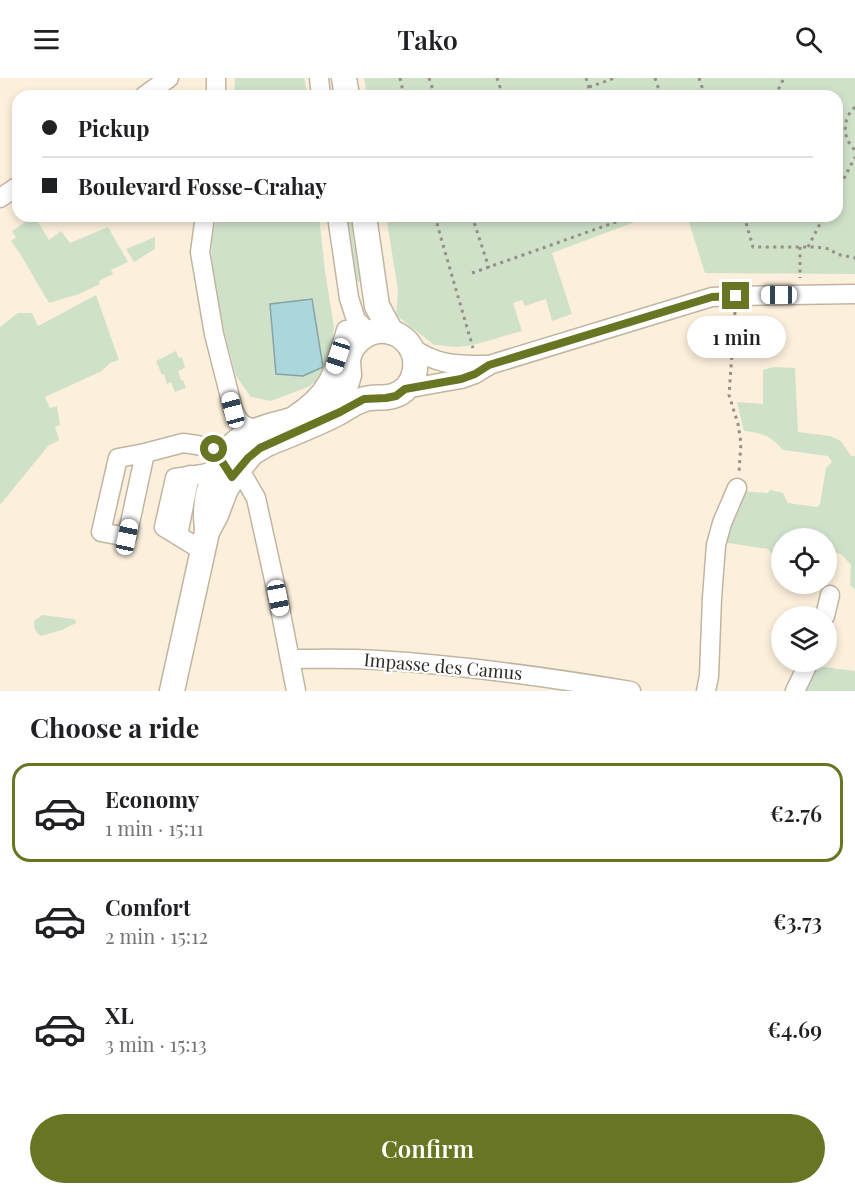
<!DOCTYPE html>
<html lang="en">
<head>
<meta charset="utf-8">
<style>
	:root { --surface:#fff; --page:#f2f2f2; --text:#202124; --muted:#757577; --line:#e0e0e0; --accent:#687623 }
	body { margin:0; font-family:"Playfair Display",serif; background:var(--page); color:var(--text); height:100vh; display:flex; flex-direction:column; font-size:22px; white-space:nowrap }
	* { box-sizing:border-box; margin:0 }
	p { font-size:20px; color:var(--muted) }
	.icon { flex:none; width:33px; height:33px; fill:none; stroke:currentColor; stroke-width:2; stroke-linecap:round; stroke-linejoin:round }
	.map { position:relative; height:613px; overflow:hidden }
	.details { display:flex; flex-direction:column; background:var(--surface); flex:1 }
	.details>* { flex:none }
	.guide { position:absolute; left:12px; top:12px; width:831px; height:132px; border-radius:18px; box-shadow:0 3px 9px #0003; display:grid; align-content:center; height:132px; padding:0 30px; background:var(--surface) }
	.fabs { position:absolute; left:771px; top:450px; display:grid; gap:12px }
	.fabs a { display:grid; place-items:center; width:66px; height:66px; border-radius:50%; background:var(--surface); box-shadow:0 3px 9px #0003; font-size:30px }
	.end { position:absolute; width:27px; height:27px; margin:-14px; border:8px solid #687623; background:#fff; box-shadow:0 0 0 3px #fff }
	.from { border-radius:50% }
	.bubble { position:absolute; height:42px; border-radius:21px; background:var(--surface); box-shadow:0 3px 9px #0003; font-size:20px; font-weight:600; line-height:42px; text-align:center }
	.car { position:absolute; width:18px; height:36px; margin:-18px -9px; border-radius:8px; box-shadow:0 0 4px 2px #0007; background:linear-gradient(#fff 24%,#345 0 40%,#fff 0 76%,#345 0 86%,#fff 0) }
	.guide b { display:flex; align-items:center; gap:21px; height:57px; font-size:22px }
	.guide b+b { border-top:2px solid var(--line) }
	.guide i { width:15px; height:15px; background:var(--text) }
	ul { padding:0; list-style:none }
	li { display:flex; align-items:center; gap:18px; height:99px; margin:0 12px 9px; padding:0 18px; border:3px solid transparent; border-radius:18px }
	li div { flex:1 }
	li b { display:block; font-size:22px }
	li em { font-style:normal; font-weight:600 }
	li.current { border-color:var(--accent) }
	li>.icon { width:54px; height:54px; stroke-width:1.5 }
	h2 { padding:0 30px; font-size:27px; line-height:72px }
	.button { display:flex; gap:12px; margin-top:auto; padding:12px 30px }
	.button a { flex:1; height:69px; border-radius:36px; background:var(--accent); color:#fff; font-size:24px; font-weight:600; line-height:69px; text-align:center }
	header { display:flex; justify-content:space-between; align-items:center; height:78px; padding:0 30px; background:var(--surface); font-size:27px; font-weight:600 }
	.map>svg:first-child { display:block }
	.green { fill:#cfe2c9 }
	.water { fill:#abd7dc; stroke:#86a3a4; stroke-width:1.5 }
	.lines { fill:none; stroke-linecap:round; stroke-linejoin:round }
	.minor-casing { stroke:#c1b5a2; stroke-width:21 }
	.major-casing { stroke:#c1b5a2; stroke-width:27 }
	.path { stroke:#988f82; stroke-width:3; stroke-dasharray:3 4.5; stroke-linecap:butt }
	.minor { stroke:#fff; stroke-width:18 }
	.major { stroke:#fff; stroke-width:24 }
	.route { stroke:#687623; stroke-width:8 }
	.labels { text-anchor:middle; stroke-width:4.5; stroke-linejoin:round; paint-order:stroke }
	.street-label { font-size:18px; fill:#2e2922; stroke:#fff }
</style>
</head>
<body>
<header><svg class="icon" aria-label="menu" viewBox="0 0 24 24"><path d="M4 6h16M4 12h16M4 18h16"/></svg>Tako<svg class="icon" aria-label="search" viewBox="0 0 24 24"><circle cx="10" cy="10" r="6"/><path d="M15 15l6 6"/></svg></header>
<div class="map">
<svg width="855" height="613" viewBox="0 0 855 613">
	<rect width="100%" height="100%" fill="#fcf0dc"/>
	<g class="green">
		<polygon points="235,0 304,0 308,18 234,18"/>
		<polygon points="364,0 855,0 855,196 705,195 687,138 837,138 837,18 367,18"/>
		<polygon points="34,138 49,162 61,153 70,165 108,149 128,184 111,192 113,196 99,203 100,206 79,216 49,225 19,174 11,163 16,159 12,153"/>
		<polygon points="217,138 319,138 325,193 334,249 331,279 325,297 308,309 271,323 251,319 236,298 225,256 212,198 211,164"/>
		<polygon points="346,138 356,138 365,203 355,204"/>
		<path d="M 386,138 L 651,138 L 552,175 L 572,236 L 552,243 L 546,221 L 525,228 L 522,222 L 513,225 L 522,253 C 505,257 474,269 457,269 C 449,269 442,267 434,267 L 396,237 L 398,212 Z"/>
		<polygon points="155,159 155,171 134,184 126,171"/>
		<polygon points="96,217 119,282 110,285 102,293 45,319 50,330 57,328 60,347 55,349 59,362 48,368 0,427 0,249 18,235 32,235 38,248"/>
		<polygon points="176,273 179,280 182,279 185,290 178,293 181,302 183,302 186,310 175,314 171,304 167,306 164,296 162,297 156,283"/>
		<path d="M 774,289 L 795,290 L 798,354 L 830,358 L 841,363 L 851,378 L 855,378 L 855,512 L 850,507 L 851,487 L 841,476 L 827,473 L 826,460 L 782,460 L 781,494 L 778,484 L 768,471 L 722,464 L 741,413 L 768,415 L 770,412 L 783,415 L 788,425 L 817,429 L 820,426 L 826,390 L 832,384 L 828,378 L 783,372 C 771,358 762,355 744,353 L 737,324 L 763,326 L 763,292 Z"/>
		<path d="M 42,537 L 74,541 L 76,543 L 76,545 L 62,552 L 41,558 C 35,554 34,551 34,543 Z"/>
		<polygon points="809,587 855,593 855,613 798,613"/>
	</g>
	<polygon class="water" points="312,221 323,289 303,298 276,296 270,226"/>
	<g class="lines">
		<defs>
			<g id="minor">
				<polyline points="216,0 216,18"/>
				<polyline points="319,0 321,18"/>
				<polyline points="144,18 169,0"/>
				<polyline points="0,120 18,108"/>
				<path d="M 205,138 L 200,174 L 214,256 L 233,331 C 239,346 244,350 260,351"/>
				<polyline points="337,138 349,220 356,242 370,255"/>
				<path d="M 411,269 C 438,288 458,287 489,287 L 712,219 L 736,218 L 855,216"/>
				<polyline points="405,311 461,301 475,296 488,288"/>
				<path d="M 294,337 C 331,313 334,292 346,252"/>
				<polyline points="145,375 118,380 101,454 127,459 145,375 183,365 197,367 214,371 228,392"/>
				<polyline points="234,382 256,420 278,520 296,613"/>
				<polyline points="178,457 190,397"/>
				<polyline points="203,473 164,449 175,400 203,396 217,392 225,396"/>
				<polyline points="825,538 830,517"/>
				<path d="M 290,581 C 319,581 348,580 377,582 C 462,587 547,599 631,613"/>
				<polyline points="706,613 709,598 712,520 716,467 722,445 737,410"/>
				<polyline points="795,613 809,584"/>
			</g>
			<g id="major">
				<polyline points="344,0 347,18"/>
				<polyline points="364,138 377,228 391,254"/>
				<path d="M 172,613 L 207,454 L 216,437 L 225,413 L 236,394 L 252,375 L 267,366 C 291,356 315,347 338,335 C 346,331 353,325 362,322 C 372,318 383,321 393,318 C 417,311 422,280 406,263 C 397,254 385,251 373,254 C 360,258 349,270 348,283 C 348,288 349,293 349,297 C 347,307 341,317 334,324 C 322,335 302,339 288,343 C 274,347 258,350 245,358 C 221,371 206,409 206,436 C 206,442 207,448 207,454"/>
			</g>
		</defs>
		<use href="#minor" class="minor-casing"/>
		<use href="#major" class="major-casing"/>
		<g class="path">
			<polyline points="400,0 404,18"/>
			<polyline points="429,0 435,18"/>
			<polyline points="497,0 503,18"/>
			<polyline points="586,0 591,18"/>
			<polyline points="655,0 661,18"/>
			<polyline points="699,0 705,18"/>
			<polyline points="589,9 615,0"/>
			<polyline points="775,18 784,0"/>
			<path d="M 855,29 C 842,41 842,60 855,72"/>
			<polyline points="837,114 855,79"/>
			<polyline points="435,138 441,160 473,270"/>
			<polyline points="472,138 489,190"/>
			<polyline points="744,138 753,169 816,169 830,171 836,176 855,180"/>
			<polyline points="800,169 800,200"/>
			<polyline points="808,169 824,138"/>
			<polyline points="472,195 633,138"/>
			<polyline points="735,234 729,317 738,346 741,365 739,394"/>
		</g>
		<use href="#minor" class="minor"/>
		<use href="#major" class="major"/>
	</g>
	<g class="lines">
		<polyline class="route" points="214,371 232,399 248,380 260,370 340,334 364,321 386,320 396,318 405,311 461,301 475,296 489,287 712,219 736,218"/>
	</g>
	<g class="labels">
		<g class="street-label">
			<text transform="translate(443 589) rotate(5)" y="6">Impasse des Camus</text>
		</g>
	</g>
</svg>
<div class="fabs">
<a><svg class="icon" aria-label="locate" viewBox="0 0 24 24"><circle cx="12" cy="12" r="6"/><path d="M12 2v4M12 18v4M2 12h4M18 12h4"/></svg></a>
<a><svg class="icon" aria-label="layers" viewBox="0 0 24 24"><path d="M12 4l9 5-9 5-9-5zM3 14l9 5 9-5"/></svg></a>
</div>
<i class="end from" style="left:214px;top:371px"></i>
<i class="end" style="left:736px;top:218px"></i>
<div class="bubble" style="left:687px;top:238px;width:99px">1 min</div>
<i class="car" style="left:779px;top:217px;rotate:270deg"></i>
<i class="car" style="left:338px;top:278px;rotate:198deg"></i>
<i class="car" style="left:233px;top:332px;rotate:345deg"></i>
<i class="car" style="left:127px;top:459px;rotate:12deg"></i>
<i class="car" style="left:278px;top:520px;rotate:169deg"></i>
<div class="guide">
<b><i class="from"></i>Pickup</b>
<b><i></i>Boulevard Fosse-Crahay</b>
</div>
</div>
<section class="details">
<h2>Choose a ride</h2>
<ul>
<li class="current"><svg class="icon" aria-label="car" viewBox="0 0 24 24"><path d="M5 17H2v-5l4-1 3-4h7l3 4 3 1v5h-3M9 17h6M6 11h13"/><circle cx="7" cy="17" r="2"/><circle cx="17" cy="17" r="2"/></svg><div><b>Economy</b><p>1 min · 15:11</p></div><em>€2.76</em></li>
<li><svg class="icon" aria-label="car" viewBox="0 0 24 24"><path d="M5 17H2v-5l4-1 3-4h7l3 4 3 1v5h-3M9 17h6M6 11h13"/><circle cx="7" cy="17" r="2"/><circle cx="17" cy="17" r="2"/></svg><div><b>Comfort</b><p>2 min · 15:12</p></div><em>€3.73</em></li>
<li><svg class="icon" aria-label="car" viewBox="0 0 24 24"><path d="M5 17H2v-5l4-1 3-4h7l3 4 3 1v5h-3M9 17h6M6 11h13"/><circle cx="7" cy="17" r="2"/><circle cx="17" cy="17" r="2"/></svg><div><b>XL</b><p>3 min · 15:13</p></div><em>€4.69</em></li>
</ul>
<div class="button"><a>Confirm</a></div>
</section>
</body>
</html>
